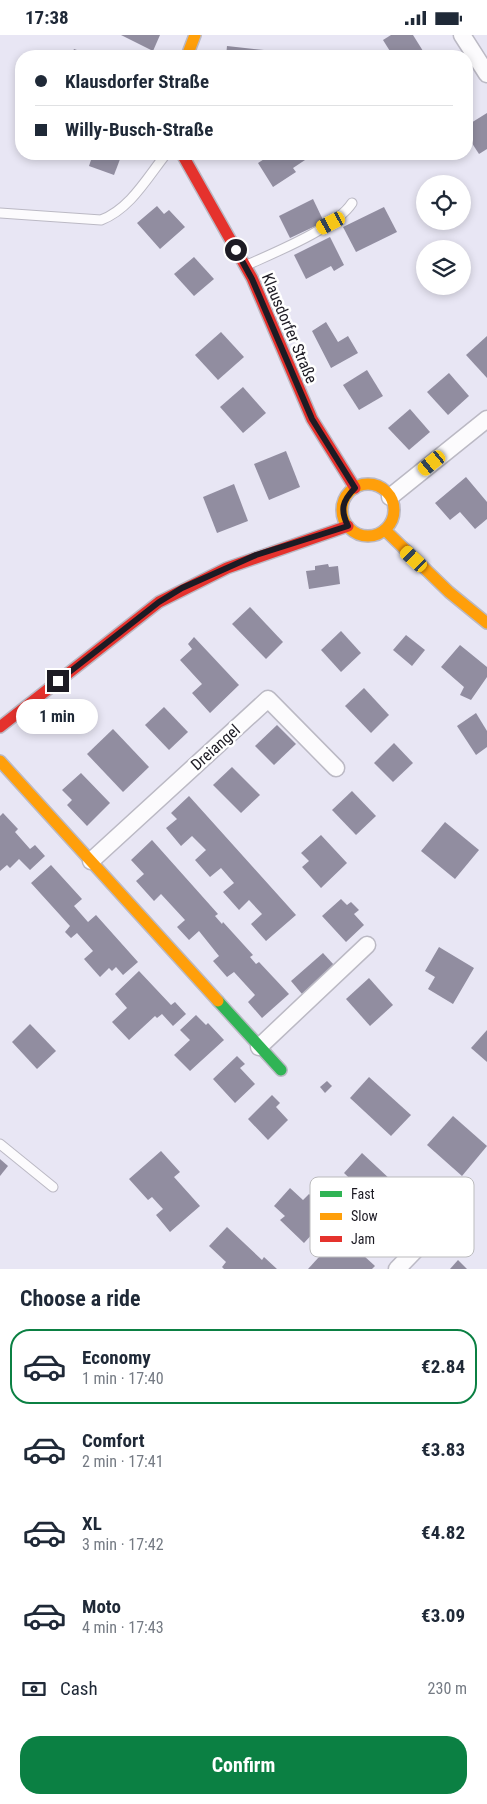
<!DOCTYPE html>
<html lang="en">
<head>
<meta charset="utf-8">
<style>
	:root { --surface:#fff; --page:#f6f6f7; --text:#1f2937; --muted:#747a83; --line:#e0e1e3; --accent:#0b8043 }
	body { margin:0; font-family:"Roboto Condensed",sans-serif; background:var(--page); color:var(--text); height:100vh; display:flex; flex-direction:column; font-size:19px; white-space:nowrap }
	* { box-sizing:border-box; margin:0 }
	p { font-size:16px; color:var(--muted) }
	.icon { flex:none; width:28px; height:28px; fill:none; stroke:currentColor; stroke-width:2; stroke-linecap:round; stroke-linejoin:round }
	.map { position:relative; height:1234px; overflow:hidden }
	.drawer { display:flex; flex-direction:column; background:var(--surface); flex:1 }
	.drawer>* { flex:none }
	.guide { position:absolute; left:15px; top:15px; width:458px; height:110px; border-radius:20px; box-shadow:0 2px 8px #0003; display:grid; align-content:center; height:110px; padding:0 20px; background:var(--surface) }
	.buttons { position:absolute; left:416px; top:140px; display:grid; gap:10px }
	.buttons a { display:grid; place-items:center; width:55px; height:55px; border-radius:50%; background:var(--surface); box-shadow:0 2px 8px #0003; font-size:25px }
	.end { position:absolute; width:22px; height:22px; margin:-11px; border:6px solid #1d1b24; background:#fff; box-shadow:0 0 0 2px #fff }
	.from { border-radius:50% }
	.bubble { position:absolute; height:35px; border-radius:18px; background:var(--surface); box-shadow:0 2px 8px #0003; font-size:16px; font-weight:700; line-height:35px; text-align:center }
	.car { position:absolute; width:15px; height:30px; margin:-15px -8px; border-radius:6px; box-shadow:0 0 4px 1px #0007; background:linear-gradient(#f5c518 24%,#345 0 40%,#f5c518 0 76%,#345 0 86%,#f5c518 0) }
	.guide b { display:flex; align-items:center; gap:18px; height:48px; font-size:19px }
	.guide b+b { border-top:1px solid var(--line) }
	.guide i { width:12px; height:12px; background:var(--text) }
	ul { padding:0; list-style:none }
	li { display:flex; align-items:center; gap:15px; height:75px; margin:0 10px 8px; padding:0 10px; border:2px solid transparent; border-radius:20px }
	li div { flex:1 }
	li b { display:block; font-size:19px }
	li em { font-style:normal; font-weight:700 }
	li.on { border-color:var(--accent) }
	li>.icon { width:45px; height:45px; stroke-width:1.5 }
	h2 { padding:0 20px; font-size:22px; line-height:60px }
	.pay { display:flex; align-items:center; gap:12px; height:55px; padding:0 20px; font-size:19px }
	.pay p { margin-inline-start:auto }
	.cta { display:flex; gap:10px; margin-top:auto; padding:10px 20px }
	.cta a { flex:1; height:58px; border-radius:20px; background:var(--accent); color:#fff; font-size:20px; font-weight:700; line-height:58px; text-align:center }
	.status { display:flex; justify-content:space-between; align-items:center; height:35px; padding:0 25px; background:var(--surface); direction:ltr }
	.status svg { height:14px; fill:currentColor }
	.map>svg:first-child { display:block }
	.building { fill:#918da0 }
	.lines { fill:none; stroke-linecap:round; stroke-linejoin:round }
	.lane-casing { stroke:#bbb9c4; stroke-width:11 }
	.street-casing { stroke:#bbb9c4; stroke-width:19 }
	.fast-casing { stroke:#bbb9c4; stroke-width:14 }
	.slow-casing { stroke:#bbb9c4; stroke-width:14 }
	.jam-casing { stroke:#bbb9c4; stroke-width:14 }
	.lane { stroke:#fcfbfd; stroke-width:9 }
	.street { stroke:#fcfbfd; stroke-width:16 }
	.fast { stroke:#30b455; stroke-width:11 }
	.slow { stroke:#ff9f0a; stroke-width:11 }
	.jam { stroke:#e5322d; stroke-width:11 }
	.route { stroke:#1d1b24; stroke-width:6 }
	.labels { text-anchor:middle; stroke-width:5; stroke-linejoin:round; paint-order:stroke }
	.street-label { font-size:16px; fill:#1d1b24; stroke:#fff }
	.key { fill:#fff; stroke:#bbbbbd; stroke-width:1 }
	.key-label { font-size:14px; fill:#1d1b24 }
</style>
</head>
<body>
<div class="status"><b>17:38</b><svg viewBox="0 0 49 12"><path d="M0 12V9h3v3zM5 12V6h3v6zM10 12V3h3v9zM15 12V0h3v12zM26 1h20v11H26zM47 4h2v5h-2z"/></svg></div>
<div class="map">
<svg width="487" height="1234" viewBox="0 0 487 1234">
	<rect width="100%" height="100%" fill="#e8e6f4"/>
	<g class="building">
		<polygon points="121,0 160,0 153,16"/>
		<polygon points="391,0 413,0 423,16 414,21 393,21 383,5"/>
		<polygon points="227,11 264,15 263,21 226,21"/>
		<polygon points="74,14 95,21 71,21"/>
		<polygon points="487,78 487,114 479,119 466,99 466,91"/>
		<polygon points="93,119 122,119 114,140 89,131"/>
		<polygon points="272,119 314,119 293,133 296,137 273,152 258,128"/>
		<polygon points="313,164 324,187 290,203 279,181"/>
		<polygon points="157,171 164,179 169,175 185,192 160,214 137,188"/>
		<polygon points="384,172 397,197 356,217 343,192"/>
		<polygon points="330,202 344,230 334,236 331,231 306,244 294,220"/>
		<polygon points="194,222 214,244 194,261 174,239"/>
		<polygon points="326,287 338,307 348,301 358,318 331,333 312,296"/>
		<polygon points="221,297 244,322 218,345 195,320"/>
		<polygon points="487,301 487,343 466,320"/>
		<polygon points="367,335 383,361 359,375 343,350"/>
		<polygon points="449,338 469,361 448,380 427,357"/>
		<polygon points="243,352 266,378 243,398 220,372"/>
		<polygon points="410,374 430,397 409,415 388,393"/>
		<polygon points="286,416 300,452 269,465 254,429"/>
		<polygon points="466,442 487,467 487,484 475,494 460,477 450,485 435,468"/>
		<polygon points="234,449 248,486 217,498 203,462"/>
		<polygon points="328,529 329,532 338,531 340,549 309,554 306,536 315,535 315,531"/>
		<polygon points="250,572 283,607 266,624 232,589"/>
		<polygon points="341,596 361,618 341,637 321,615"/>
		<polygon points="406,600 425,615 412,631 393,615"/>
		<polygon points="194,602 239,650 210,678 192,658 202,649 180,625 192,614 188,609"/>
		<polygon points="460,610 487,632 487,642 471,665 460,660 464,652 441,632"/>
		<polygon points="364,653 389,680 371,698 345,671"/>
		<polygon points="164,672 188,697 169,715 145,690"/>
		<polygon points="476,678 487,696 487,712 476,720 457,691"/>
		<polygon points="277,690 296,709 274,730 255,711"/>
		<polygon points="113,694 149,732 123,757 87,719"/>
		<polygon points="394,708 413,728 393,747 374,728"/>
		<polygon points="232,732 260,760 241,778 213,750"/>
		<polygon points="81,738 110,768 87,791 67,770 72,765 62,755"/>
		<polygon points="352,756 376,781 356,800 332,775"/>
		<polygon points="189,761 296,880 266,906 251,889 262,879 249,865 239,875 223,857 234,848 221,833 210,842 195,825 206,815 192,801 181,811 166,793 177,784 171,778"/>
		<polygon points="3,778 18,794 15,797 30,814 35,810 45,821 30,835 19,824 10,833 7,830 0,836 0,781"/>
		<polygon points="445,787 479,815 455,844 421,816"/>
		<polygon points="321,800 347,828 321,853 302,832 309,826 301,818"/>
		<polygon points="152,805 218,879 215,881 222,889 223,887 253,920 250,922 256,929 259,927 289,959 262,983 248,967 255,960 234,937 227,942 213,926 219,921 199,896 189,905 177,892 185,885 161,859 154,866 136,846 144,839 131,825"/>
		<polygon points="51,830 82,864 74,871 88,887 96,880 138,927 123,940 116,932 112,936 109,933 100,942 84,924 93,916 77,898 71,903 65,897 70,891 31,848"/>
		<polygon points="341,864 347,870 351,867 359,875 354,879 364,890 346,907 322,881"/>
		<polygon points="439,912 474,933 453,969 428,954 435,942 425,936"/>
		<polygon points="323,918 334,930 302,959 291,946"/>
		<polygon points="139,936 171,970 175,967 186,979 173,991 162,979 157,983 155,981 129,1005 112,987 127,973 115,959"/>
		<polygon points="369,943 393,970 370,991 346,964"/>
		<polygon points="196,980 206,990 208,988 224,1005 190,1036 174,1020 190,1005 180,995"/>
		<polygon points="30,989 56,1016 37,1034 12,1007"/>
		<polygon points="487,995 487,1027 471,1013"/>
		<polygon points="237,1021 245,1029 240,1033 255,1049 235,1068 213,1044"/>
		<polygon points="369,1042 411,1080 391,1101 350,1063"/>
		<polygon points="327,1046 332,1051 325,1058 320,1052"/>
		<polygon points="272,1060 280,1068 276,1072 288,1085 268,1105 248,1084"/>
		<polygon points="453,1081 487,1111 462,1141 427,1110"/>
		<polygon points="161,1116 180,1137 174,1142 200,1171 170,1197 156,1180 163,1174 152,1162 148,1165 129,1144"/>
		<polygon points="362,1118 392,1146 378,1161 395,1177 368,1206 350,1190 373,1166 344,1138"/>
		<polygon points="0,1124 8,1131 0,1141"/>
		<polygon points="290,1153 303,1165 309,1159 318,1167 312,1173 325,1185 304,1208 280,1185 285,1181 274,1171"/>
		<polygon points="227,1192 262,1225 264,1222 277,1234 224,1234 222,1232 226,1227 209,1211"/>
		<polygon points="340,1199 375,1231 372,1234 308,1234"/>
		<polygon points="458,1225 467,1234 450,1234"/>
	</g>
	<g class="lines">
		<defs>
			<g id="lane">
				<path d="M 0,178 L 101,185 C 130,174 147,143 166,119"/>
				<path d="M 245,231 C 273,218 336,193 352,168"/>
				<polyline points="0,1109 53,1152"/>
			</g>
			<g id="street">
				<polyline points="462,0 487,39"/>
				<polyline points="390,462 487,384"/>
				<polyline points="91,826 268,664 336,733"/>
				<polyline points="259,1012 367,910"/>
				<polyline points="397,1234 432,1198"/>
			</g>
			<polyline id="fast" points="218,966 281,1035"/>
			<g id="slow">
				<polyline points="187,21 195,0"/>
				<circle cx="368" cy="475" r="26"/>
				<polyline points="385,495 449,557 487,588"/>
				<polyline points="0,726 218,966"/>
			</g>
			<g id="jam">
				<polyline points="182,119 252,243 312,384 355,453"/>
				<polyline points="0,692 159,567 227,533 348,491"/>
			</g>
		</defs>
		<use href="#lane" class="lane-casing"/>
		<use href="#street" class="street-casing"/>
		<use href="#fast" class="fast-casing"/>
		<use href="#slow" class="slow-casing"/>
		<use href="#jam" class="jam-casing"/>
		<use href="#lane" class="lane"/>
		<use href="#street" class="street"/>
		<use href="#fast" class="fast"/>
		<use href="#slow" class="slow"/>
		<use href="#jam" class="jam"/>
	</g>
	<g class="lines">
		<path class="route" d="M 58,646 L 159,567 L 182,553 L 256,520 L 348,491 C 340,475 342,466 355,453 L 312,384 L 252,244 L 236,215"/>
	</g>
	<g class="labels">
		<g class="street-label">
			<text transform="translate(290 293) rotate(67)" y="6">Klausdorfer Straße</text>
			<text transform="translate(215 712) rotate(-42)" y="6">Dreiangel</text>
		</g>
	</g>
	<rect x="310" y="1142" width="164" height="80" rx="8" class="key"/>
	<rect x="320" y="1156" width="22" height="6" fill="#30b455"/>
	<rect x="320" y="1178" width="22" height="7" fill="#ff9f0a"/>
	<rect x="320" y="1201" width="22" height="6" fill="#e5322d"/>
	<g class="key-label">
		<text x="351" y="1164">Fast</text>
		<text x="351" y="1186">Slow</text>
		<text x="351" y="1209">Jam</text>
	</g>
</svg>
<div class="buttons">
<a><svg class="icon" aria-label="locate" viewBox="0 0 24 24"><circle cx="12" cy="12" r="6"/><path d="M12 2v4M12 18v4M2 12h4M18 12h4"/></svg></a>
<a><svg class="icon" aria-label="layers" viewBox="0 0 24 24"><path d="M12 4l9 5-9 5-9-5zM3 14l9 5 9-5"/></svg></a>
</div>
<i class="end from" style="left:236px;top:215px"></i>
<i class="end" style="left:58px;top:646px"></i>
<div class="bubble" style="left:16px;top:664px;width:82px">1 min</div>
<i class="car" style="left:331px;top:188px;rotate:242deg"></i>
<i class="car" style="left:432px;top:428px;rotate:231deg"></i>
<i class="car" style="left:414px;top:524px;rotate:313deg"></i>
<div class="guide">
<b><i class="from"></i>Klausdorfer Straße</b>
<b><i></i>Willy-Busch-Straße</b>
</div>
</div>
<section class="drawer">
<h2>Choose a ride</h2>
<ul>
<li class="on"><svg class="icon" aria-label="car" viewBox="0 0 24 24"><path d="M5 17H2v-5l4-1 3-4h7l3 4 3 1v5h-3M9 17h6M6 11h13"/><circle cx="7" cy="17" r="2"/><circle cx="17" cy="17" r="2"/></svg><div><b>Economy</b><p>1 min · 17:40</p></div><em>€2.84</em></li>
<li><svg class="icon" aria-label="car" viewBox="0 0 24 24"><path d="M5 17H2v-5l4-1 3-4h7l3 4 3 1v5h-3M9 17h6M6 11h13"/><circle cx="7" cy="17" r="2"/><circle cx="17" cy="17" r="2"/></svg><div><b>Comfort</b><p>2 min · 17:41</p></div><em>€3.83</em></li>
<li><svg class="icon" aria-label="car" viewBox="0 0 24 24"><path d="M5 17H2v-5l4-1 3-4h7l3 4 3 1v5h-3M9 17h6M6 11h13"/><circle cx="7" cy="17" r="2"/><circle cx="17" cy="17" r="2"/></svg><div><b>XL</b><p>3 min · 17:42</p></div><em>€4.82</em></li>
<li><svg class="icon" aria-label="car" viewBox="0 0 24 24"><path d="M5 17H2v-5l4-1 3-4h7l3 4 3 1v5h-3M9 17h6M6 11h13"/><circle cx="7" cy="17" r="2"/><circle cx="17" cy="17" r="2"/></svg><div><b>Moto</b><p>4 min · 17:43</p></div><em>€3.09</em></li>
</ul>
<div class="pay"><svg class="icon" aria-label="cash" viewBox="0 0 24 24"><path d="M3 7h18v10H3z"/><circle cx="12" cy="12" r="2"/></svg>Cash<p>230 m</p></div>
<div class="cta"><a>Confirm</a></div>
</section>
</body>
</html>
